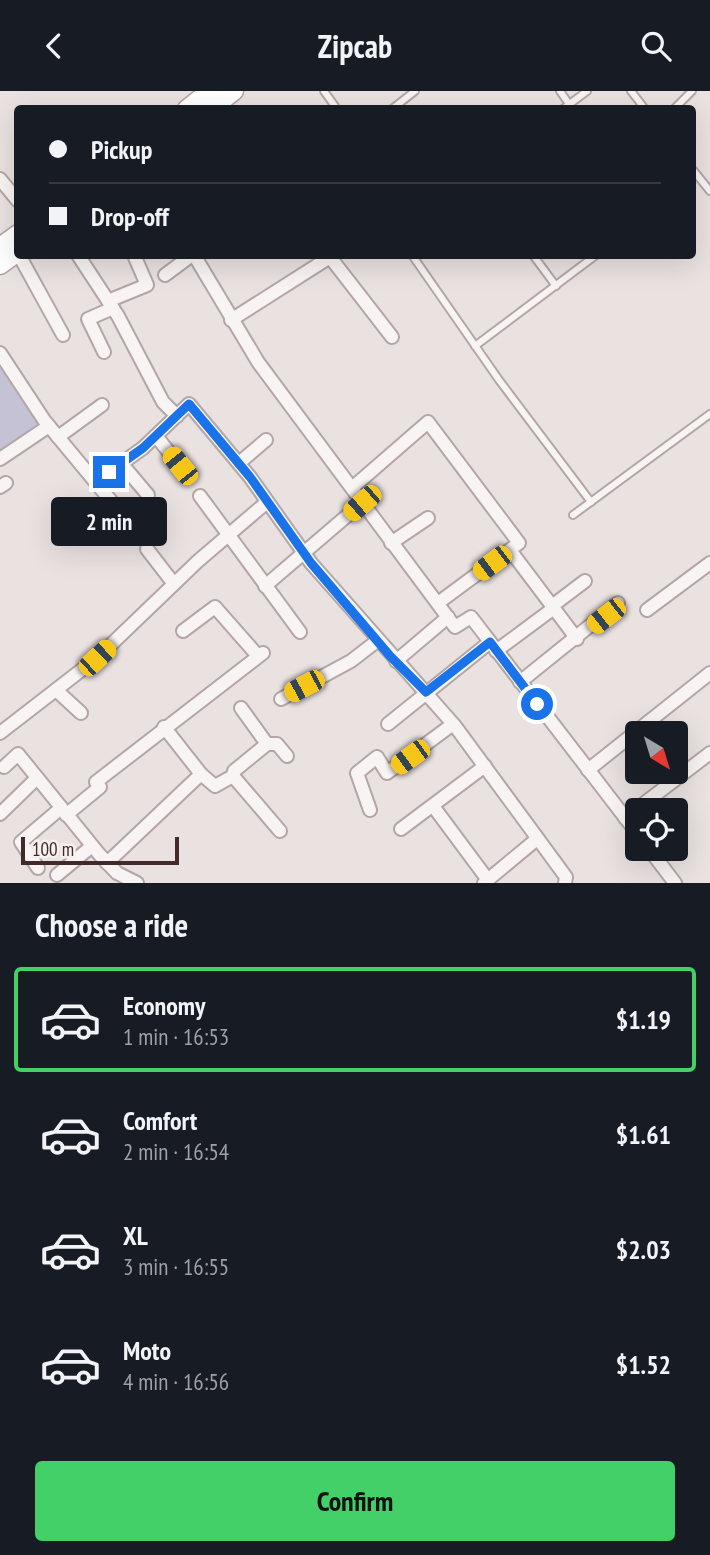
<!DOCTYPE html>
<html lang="en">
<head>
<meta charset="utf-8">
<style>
	:root { --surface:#171b24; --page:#242831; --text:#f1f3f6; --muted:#9ea1a6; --line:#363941; --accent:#44d068 }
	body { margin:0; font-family:"PT Sans Narrow",sans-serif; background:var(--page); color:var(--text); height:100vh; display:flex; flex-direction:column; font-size:26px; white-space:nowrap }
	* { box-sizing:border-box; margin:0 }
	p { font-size:23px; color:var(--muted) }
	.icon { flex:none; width:38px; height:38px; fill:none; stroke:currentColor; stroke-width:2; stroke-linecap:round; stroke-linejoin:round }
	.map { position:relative; height:792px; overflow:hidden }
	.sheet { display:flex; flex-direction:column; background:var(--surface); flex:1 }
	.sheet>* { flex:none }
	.guide { position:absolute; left:14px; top:14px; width:682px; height:154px; border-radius:7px; box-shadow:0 7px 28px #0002; display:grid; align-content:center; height:154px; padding:0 35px; background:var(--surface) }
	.needle { width:46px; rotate:142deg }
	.buttons { position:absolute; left:625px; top:630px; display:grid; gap:14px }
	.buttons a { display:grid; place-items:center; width:63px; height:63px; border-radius:7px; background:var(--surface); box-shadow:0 7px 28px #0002; font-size:35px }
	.scale { position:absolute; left:21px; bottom:18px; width:158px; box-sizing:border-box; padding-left:7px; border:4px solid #412a29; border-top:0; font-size:19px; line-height:24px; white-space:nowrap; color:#412a29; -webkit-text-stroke:5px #f7f0f0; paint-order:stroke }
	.end { position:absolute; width:32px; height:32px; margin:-16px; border:9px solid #1a73e8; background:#fff; box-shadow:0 0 0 4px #fff }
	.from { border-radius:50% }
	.bubble { position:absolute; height:49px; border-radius:7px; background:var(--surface); box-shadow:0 7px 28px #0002; font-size:23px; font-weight:600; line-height:49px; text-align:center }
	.car { position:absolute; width:21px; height:42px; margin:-21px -10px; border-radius:9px; box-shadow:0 0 5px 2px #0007; background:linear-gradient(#f5c518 24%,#345 0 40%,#f5c518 0 76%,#345 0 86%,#f5c518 0) }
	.guide b { display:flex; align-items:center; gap:24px; height:66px; font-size:26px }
	.guide b+b { border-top:2px solid var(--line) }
	.guide i { width:18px; height:18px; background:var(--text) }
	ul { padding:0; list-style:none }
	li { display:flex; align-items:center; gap:21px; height:105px; margin:0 14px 10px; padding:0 21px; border:4px solid transparent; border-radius:7px }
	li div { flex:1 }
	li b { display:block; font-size:26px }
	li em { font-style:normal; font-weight:600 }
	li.on { border-color:var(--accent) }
	li>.icon { width:63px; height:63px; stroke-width:1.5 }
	h2 { padding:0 35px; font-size:32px; line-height:84px }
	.action { display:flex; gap:14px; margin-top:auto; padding:14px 35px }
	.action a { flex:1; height:80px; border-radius:7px; background:var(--accent); color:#111; font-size:28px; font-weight:600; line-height:80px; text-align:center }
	header { display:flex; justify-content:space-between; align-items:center; height:91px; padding:0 35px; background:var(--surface); font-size:32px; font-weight:600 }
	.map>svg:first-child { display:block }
	.green { fill:#c4c2d4 }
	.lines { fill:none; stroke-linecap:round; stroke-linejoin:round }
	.service-casing { stroke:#b4a6a6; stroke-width:10 }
	.minor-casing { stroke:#b4a6a6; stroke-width:16 }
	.primary-casing { stroke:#b5a0a0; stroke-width:21 }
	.service { stroke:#f8f4f3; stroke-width:6 }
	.minor { stroke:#f8f4f3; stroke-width:12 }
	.primary { stroke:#fff; stroke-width:18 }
	.route { stroke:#1a73e8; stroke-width:9 }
</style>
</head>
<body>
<header><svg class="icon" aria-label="back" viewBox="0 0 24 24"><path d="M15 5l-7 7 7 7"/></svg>Zipcab<svg class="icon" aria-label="search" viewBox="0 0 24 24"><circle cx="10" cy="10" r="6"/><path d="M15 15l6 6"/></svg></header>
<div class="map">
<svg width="710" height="792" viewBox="0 0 710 792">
	<rect width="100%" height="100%" fill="#eae1e1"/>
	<polygon class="green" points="0,268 44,334 0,364"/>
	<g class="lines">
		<defs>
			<g id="service">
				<polyline points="324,0 337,18"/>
				<polyline points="560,0 569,13"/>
				<polyline points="631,0 645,18"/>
				<polyline points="392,18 415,0"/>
				<polyline points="563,18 587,0"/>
				<polyline points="674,18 692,0"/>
				<polyline points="693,79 710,100"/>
				<polyline points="412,164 499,289 591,411"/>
				<polyline points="533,164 556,195"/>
				<polyline points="475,255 596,164"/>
				<polyline points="573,424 710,323"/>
			</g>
			<g id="minor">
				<polyline points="0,88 18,110"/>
				<polyline points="19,164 63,244"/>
				<polyline points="78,164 118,225 163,311 177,325"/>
				<polyline points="194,164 258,271 455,536 471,526 637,742"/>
				<polyline points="165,184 192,164"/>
				<polyline points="108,210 147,194 134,164"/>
				<polyline points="231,229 330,166 392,246"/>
				<polyline points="104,261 88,228 113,217"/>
				<polyline points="0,262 44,329 126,428"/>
				<polyline points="156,345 180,375"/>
				<polyline points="58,346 102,314"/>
				<polyline points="0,368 49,335"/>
				<polyline points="121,372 148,404"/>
				<polyline points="239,372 266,349"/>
				<polyline points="97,390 143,357 189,313 250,386 311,472 455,635 566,786 565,792"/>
				<polyline points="0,396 6,392"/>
				<polyline points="352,397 428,331 519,452 438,512"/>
				<polyline points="200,405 300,541"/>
				<polyline points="391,452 428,427"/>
				<polyline points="147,458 174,493"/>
				<polyline points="510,459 577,548"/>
				<polyline points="265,495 362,412"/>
				<polyline points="552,515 585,490"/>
				<polyline points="647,519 710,472"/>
				<polyline points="183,540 215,516 258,565"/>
				<polyline points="496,560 554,517"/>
				<polyline points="396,570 448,526"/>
				<polyline points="520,591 618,512"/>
				<polyline points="56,599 81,622"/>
				<polyline points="281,608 351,570 377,550"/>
				<polyline points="241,617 267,653 277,653 287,665"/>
				<polyline points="388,633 490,551"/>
				<polyline points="164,636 201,683 215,695 233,685 234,680 267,653"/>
				<polyline points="0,642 97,567 198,470 267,411"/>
				<polyline points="4,676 18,663 99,763 117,782 137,792"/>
				<polyline points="588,679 710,582"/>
				<polyline points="233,685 280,740"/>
				<polyline points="433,715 488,789"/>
				<polyline points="370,719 357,682 377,666 387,682 453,633"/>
				<polyline points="0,723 37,687"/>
				<polyline points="66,724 100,696 96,691 263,562"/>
				<polyline points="625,727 710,662"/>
				<polyline points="401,738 485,675"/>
				<polyline points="649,758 675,792"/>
				<polyline points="107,772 201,683"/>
				<polyline points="38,777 21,751 61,717"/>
				<polyline points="57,784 92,755"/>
				<polyline points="484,792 537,748"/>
			</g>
			<g id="primary">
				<polyline points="187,18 210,0"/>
				<polyline points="211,18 234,0"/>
				<polyline points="0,156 18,143"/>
				<polyline points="0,174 18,161"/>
			</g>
		</defs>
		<use href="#service" class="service-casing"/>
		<use href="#minor" class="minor-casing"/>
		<use href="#primary" class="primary-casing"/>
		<use href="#service" class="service"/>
		<use href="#minor" class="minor"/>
		<use href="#primary" class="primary"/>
	</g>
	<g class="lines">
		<polyline class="route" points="109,381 143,357 189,313 250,386 311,472 390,565 426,601 490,551 537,613"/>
	</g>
</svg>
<div class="buttons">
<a><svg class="needle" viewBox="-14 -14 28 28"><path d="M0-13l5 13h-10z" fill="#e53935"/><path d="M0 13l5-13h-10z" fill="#9ea1a6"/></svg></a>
<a><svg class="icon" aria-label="locate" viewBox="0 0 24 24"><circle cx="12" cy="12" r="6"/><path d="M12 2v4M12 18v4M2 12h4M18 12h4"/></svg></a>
</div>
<div class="scale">100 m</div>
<i class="end from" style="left:537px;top:613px"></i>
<i class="end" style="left:109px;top:381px"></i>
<div class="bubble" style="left:51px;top:406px;width:116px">2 min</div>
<i class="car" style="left:180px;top:375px;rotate:321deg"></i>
<i class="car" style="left:362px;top:412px;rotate:229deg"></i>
<i class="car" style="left:492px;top:472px;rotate:233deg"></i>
<i class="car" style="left:606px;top:525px;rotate:232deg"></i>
<i class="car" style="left:97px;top:567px;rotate:47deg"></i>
<i class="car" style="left:304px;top:595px;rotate:242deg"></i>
<i class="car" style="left:410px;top:666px;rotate:234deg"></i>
<div class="guide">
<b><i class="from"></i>Pickup</b>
<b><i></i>Drop-off</b>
</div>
</div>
<section class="sheet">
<h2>Choose a ride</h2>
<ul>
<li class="on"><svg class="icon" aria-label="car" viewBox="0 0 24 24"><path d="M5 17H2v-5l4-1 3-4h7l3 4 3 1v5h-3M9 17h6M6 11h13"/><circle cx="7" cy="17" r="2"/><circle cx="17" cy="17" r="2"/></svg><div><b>Economy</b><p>1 min · 16:53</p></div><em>$1.19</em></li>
<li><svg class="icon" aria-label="car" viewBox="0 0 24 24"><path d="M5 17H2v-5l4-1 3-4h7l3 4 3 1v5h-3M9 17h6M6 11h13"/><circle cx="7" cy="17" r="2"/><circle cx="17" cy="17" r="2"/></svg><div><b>Comfort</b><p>2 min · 16:54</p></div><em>$1.61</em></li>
<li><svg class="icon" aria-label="car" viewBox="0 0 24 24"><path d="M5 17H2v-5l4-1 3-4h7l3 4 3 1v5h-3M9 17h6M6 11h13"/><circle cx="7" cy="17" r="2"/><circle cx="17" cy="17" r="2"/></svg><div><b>XL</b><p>3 min · 16:55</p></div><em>$2.03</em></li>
<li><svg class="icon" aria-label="car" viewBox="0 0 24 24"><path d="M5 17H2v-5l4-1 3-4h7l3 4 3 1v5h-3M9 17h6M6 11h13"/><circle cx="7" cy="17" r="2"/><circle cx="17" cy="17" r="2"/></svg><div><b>Moto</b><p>4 min · 16:56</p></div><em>$1.52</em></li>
</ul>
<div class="action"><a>Confirm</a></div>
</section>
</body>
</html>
